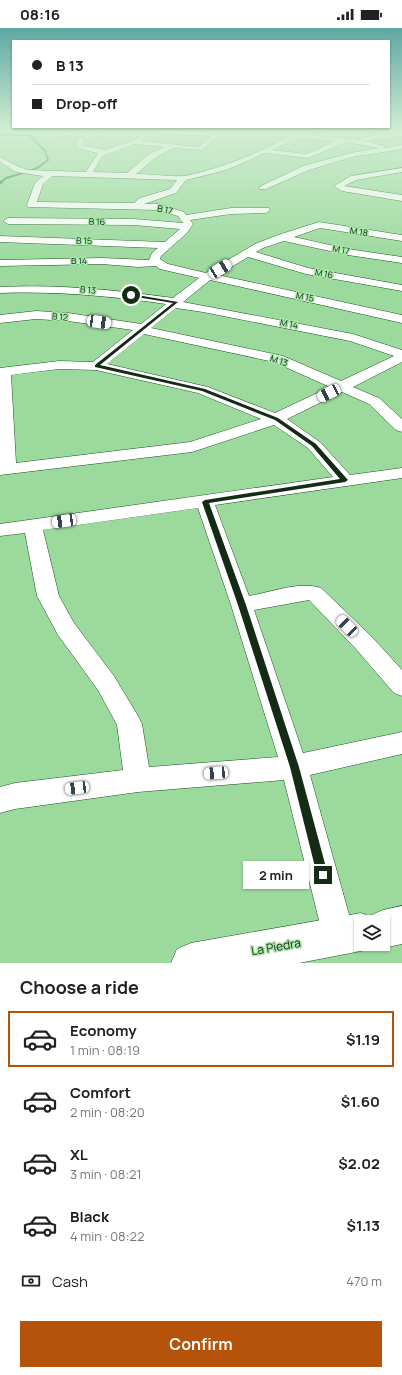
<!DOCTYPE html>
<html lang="en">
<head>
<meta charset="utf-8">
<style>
	:root { --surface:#fff; --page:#f6f6f6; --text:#202124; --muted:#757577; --line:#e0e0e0; --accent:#b45309 }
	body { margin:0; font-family:Manrope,sans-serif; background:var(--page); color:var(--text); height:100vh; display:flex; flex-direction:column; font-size:15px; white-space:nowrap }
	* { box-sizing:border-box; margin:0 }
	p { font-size:13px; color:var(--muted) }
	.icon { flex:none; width:22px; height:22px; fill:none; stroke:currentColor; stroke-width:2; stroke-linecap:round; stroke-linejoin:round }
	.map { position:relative; height:935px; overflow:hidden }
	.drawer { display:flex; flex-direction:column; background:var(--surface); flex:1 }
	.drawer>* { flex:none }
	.guide { position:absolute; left:12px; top:12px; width:378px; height:88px; border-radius:0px; box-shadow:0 1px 3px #0004; display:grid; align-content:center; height:88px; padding:0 20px; background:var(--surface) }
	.fabs { position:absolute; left:354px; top:887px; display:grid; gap:8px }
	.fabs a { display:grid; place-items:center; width:36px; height:36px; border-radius:0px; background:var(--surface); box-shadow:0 1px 3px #0004; font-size:20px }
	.end { position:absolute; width:18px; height:18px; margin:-9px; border:5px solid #142c15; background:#fff; box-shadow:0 0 0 2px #fff }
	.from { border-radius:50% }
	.bubble { position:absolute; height:28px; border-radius:0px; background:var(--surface); box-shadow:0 1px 3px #0004; font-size:13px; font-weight:700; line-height:28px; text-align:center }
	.car { position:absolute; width:12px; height:24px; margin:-12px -6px; border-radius:5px; box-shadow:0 0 3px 1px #0007; background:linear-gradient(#fff 24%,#345 0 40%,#fff 0 76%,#345 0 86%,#fff 0) }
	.guide b { display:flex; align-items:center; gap:14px; height:38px; font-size:15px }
	.guide b+b { border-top:1px solid var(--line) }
	.guide i { width:10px; height:10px; background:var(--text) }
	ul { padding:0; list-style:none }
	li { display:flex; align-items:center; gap:12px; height:56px; margin:0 8px 6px; padding:0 12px; border:2px solid transparent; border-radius:0px }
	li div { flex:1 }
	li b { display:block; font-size:15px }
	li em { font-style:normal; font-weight:700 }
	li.on { border-color:var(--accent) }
	li>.icon { width:36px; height:36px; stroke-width:1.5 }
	h2 { padding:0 20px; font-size:18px; line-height:48px }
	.pay { display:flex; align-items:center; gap:10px; height:44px; padding:0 20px; font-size:15px }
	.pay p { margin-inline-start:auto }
	.primary-button { display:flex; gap:8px; margin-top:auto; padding:8px 20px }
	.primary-button a { flex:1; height:46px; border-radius:0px; background:var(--accent); color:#fff; font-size:16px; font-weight:700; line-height:46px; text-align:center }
	.status { display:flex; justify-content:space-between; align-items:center; height:28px; padding:0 20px; background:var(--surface); direction:ltr }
	.status svg { height:11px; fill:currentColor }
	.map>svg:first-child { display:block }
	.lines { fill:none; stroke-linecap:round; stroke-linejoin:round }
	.stream-far1 { stroke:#28752e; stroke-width:2 }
	.stream { stroke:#28752e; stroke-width:3 }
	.street-casing { stroke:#1a551f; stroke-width:1 }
	.secondary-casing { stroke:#1a551f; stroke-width:1 }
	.street { fill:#fff; fill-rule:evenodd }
	.secondary { fill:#fff; fill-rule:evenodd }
	.route { fill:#142c15 }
	.labels { text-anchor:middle; stroke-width:3; stroke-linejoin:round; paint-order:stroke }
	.far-street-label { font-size:9px; fill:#142c15; stroke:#a9e6a9 }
	.near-street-label { font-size:12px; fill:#142c15; stroke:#a9e6a9 }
</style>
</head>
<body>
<div class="status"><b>08:16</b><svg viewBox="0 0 49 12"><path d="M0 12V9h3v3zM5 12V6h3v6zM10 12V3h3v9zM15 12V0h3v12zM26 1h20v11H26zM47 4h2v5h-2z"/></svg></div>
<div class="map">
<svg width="402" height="935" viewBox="0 0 402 935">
	<rect width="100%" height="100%" fill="#9cd99d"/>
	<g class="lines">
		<g class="stream-far1">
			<polyline points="0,107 29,107 45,123 48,132 39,139 28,144"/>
			<polyline points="0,155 6,150 26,144"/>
		</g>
		<polyline class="stream" points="0,155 1,154"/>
		<defs>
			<g id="street">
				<polygon points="0,101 25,101 22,103 0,104"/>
				<polygon points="76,101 85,101 63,109 58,108"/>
				<path d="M 113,101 L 124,101 L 84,112 L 82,117 L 105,122 L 134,112 L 150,101 L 217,104 L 224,101 L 233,101 L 220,107 L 202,122 L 173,120 L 155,130 L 136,146 C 151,146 168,149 183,148 C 205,146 283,118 296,101 L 302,101 L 299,106 L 360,112 L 363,109 L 402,104 L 402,108 L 365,113 L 384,118 L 385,120 L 402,117 L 402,121 L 352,129 L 309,142 L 266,161 L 260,161 L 259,159 L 303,138 L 351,125 L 379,120 L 346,114 L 308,130 L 265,125 L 226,142 L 186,152 L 176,165 L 144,176 L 159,176 L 184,184 L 186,187 L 231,180 L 269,180 L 270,182 L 266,185 L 231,186 L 190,192 L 193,196 L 187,205 L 161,228 L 160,231 L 168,236 L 206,245 L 255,216 L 278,207 L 319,194 L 402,207 L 402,213 L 320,200 L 294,209 L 348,221 L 402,229 L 402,235 L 348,227 L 284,213 L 263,220 L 256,224 L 308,240 L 402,257 L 402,263 L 306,246 L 248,229 L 218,247 L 402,287 L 402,295 L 210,252 L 183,274 L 353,306 L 402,322 L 402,334 L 353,359 L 379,370 L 402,391 L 402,404 L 396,402 L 369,376 L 342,364 L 287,391 L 320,414 L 350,447 L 402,440 L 402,450 L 215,477 L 249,568 C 272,564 299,553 321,560 L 372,609 L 402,642 L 402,668 L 394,665 L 356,621 L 309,572 L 254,582 L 303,725 L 402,704 L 402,726 L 310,747 L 355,908 L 350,919 L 339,924 L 328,919 L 323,908 L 284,752 L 138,764 L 15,781 L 0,785 L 0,759 L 15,755 L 123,742 L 117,697 L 98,662 L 58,607 L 37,568 L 25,505 L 0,508 L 0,496 L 333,449 L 308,420 L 274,397 L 192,424 L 0,447 L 0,340 L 59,333 L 93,334 L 133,302 L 68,293 L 36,291 L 0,295 L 0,287 L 36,283 L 68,285 L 141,296 L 166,276 C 111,268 56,263 0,265 L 0,259 C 58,256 116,262 173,270 L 199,250 L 160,241 L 156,238 L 138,239 L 102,236 L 0,238 L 0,232 L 102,230 L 149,232 L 152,225 L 158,220 L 0,214 L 0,208 L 165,214 L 180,201 L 134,197 L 8,196 L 3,193 L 8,190 L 134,191 L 183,195 L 178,188 L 158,182 L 28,179 L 27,177 L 35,155 L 43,148 L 16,144 L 0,134 L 0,129 L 17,138 L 27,142 L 86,144 L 98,125 L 80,121 L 76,118 L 76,114 L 80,110 ZM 152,105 L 212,108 L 198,119 L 141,113 ZM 295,110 L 336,113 L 307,126 L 272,122 ZM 134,116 L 164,119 L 149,126 L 127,145 L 93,144 L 102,128 ZM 52,148 L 177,152 L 170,161 L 140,170 L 134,175 L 37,174 L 43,156 ZM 176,280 L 203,284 L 350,313 L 394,328 L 341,353 L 283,328 L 151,300 ZM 144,306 L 274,334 L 330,359 L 275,385 L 208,359 L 107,336 ZM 59,341 L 96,342 L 198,365 L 261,391 L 190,414 L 16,435 L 11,347 ZM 198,480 L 231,577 L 278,729 L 149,739 L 142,696 L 138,688 L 114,648 L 74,595 L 59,568 L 43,502 Z"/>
				<polygon points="402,140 402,144 356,152 344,158 402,167 402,173 342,163 334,158 351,148"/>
			</g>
			<path id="secondary" d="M 402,878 L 402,916 L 383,920 L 375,917 L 361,923 L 299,935 L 171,935 L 177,921 L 191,915 L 361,885 L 369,888 L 383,882 ZM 361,894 L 383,894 L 383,916 L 361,916 Z"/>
		</defs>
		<use href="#street" class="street-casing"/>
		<use href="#secondary" class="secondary-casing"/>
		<use href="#street" class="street"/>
		<use href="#secondary" class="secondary"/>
	</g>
	<linearGradient id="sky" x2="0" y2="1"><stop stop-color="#5ea7a2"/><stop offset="0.44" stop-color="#d2eed3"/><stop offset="1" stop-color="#d2eed3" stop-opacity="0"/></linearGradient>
	<rect width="402" height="232" fill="url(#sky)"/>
	<polygon class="route" points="131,266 178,274 100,337 205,361 278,390 316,416 348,452 345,454 209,475 246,577 299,739 328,847 326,851 323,852 319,851 317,847 290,739 238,577 202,474 205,472 340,451 312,418 275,392 202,363 95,339 95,337 173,275 130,268"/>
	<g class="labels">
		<g class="far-street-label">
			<text transform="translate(165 182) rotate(12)" y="3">B 17</text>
			<text transform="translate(97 194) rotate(1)" y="3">B 16</text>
			<text transform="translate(359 204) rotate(9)" y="3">M 18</text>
			<text transform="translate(84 213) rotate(2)" y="3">B 15</text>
			<text transform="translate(341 222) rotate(11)" y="3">M 17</text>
			<text x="79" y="236">B 14</text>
			<text transform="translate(324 246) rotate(10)" y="3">M 16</text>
			<text transform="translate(88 262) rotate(5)" y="3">B 13</text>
			<text transform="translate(305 269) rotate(11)" y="3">M 15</text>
			<text transform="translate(60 289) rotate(5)" y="3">B 12</text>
			<text transform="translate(289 296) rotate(11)" y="3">M 14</text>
			<text transform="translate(279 333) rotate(19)" y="3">M 13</text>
		</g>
		<g class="near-street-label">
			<text transform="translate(276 919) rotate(-10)" y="4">La Piedra</text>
		</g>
	</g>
</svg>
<div class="fabs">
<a><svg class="icon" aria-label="layers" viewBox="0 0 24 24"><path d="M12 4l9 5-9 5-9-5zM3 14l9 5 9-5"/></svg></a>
</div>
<i class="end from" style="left:131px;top:267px"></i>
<i class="end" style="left:323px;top:847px"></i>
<div class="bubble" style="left:243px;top:833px;width:66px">2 min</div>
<i class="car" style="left:220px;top:241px;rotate:59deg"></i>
<i class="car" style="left:99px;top:294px;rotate:98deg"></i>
<i class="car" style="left:329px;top:365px;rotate:244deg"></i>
<i class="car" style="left:64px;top:493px;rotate:262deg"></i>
<i class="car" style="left:347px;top:598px;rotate:315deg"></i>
<i class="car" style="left:216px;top:745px;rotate:266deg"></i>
<i class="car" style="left:77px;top:760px;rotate:263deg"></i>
<div class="guide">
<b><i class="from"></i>B 13</b>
<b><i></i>Drop-off</b>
</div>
</div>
<section class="drawer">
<h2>Choose a ride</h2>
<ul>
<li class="on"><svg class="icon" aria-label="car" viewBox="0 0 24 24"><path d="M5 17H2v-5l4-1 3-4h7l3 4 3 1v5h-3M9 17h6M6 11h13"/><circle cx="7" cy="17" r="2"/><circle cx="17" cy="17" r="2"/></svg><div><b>Economy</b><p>1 min · 08:19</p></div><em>$1.19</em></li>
<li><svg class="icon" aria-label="car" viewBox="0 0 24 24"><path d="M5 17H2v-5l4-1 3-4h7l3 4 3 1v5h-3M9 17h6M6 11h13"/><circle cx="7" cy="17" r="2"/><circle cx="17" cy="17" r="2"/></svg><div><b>Comfort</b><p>2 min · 08:20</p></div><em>$1.60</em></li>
<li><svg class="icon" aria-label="car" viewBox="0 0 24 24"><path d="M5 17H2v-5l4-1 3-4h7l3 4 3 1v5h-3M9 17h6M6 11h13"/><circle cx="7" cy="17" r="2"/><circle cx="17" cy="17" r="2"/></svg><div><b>XL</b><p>3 min · 08:21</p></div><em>$2.02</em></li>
<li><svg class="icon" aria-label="car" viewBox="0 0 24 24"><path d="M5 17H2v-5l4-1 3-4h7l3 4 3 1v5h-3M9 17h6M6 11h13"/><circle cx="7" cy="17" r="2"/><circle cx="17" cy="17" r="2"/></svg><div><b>Black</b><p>4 min · 08:22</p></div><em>$1.13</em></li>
</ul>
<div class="pay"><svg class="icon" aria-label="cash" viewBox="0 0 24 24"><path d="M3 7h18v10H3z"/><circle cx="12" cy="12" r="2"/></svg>Cash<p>470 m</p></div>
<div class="primary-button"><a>Confirm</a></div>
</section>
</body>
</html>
